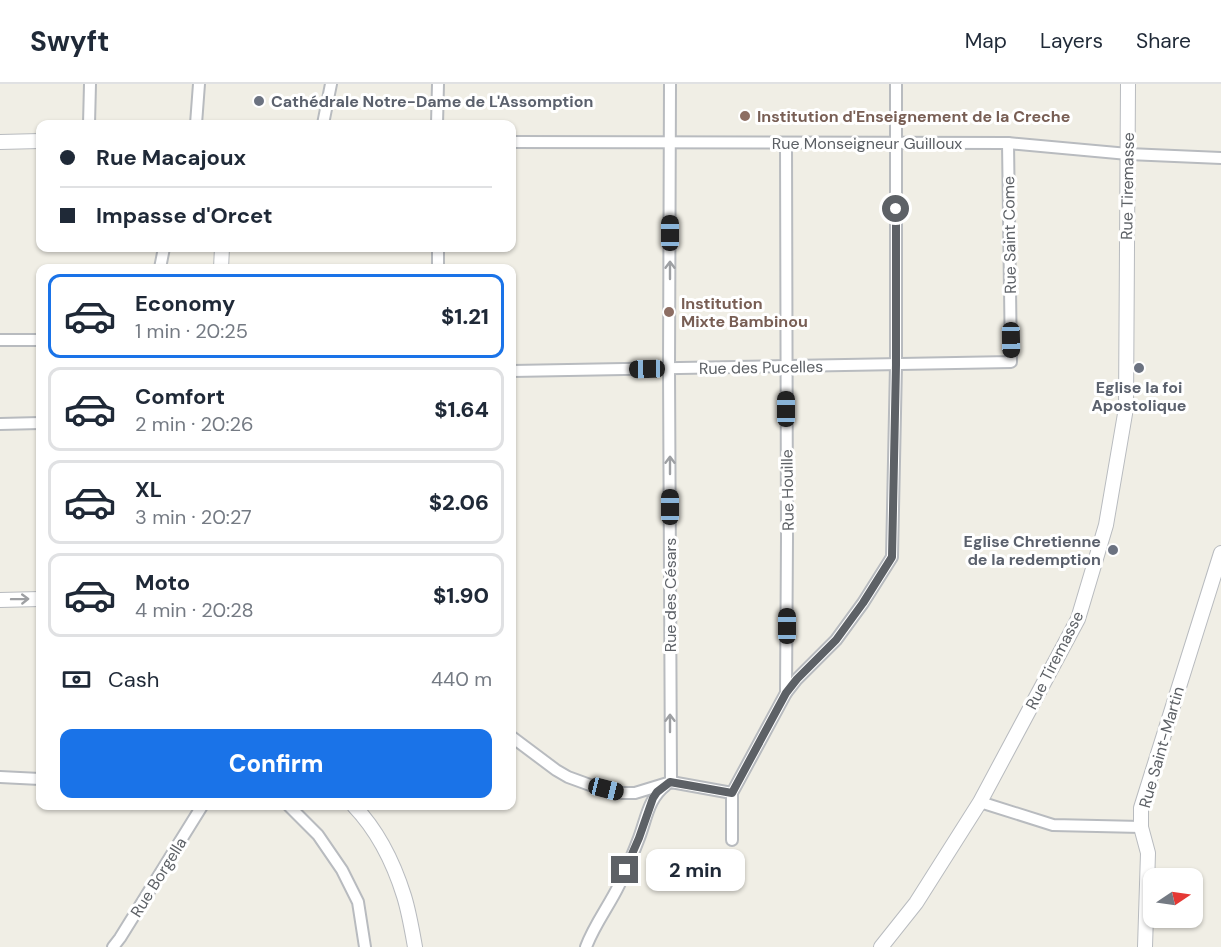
<!DOCTYPE html>
<html lang="en">
<head>
<meta charset="utf-8">
<style>
	:root { --surface:#fff; --page:#f2f2f3; --text:#1f2937; --muted:#747a83; --line:#e0e1e3; --accent:#1a73e8 }
	body { margin:0; font-family:"DM Sans",sans-serif; background:var(--page); color:var(--text); height:100vh; display:flex; flex-direction:column; font-size:22px; white-space:nowrap }
	* { box-sizing:border-box; margin:0 }
	p { font-size:20px; color:var(--muted) }
	.icon { flex:none; width:33px; height:33px; fill:none; stroke:currentColor; stroke-width:2; stroke-linecap:round; stroke-linejoin:round }
	.map { position:relative; flex:1; overflow:hidden }
	.panel { position:absolute; left:36px; top:180px; width:480px; height:546px; display:flex; flex-direction:column; background:var(--surface); border-radius:12px; box-shadow:0 2px 4px #0004 }
	.panel>* { flex:none }
	.banner { position:absolute; left:36px; top:36px; width:480px; height:132px; border-radius:12px; box-shadow:0 2px 4px #0004; display:grid; align-content:center; height:132px; padding:0 24px; background:var(--surface) }
	.needle { width:39px; rotate:77deg }
	.buttons { position:absolute; left:1143px; top:784px; display:grid; gap:12px }
	.buttons a { display:grid; place-items:center; width:60px; height:60px; border-radius:12px; background:var(--surface); box-shadow:0 2px 4px #0004; font-size:30px }
	.end { position:absolute; width:27px; height:27px; margin:-14px; border:8px solid #5d6166; background:#fff; box-shadow:0 0 0 3px #fff }
	.from { border-radius:50% }
	.bubble { position:absolute; height:42px; border-radius:12px; background:var(--surface); box-shadow:0 2px 4px #0004; font-size:20px; font-weight:800; line-height:42px; text-align:center }
	.car { position:absolute; width:18px; height:36px; margin:-18px -9px; border-radius:8px; box-shadow:0 0 4px 2px #0007; background:linear-gradient(#222 24%,#8ab4d8 0 40%,#222 0 76%,#8ab4d8 0 86%,#222 0) }
	.banner b { display:flex; align-items:center; gap:21px; height:57px; font-size:22px }
	.banner b+b { border-top:2px solid var(--line) }
	.banner i { width:15px; height:15px; background:var(--text) }
	ul { padding:10px 0 0; list-style:none }
	li { display:flex; align-items:center; gap:18px; height:84px; margin:0 12px 9px; padding:0 12px; border:3px solid var(--line); border-radius:12px }
	li div { flex:1 }
	li b { display:block; font-size:22px }
	li em { font-style:normal; font-weight:800 }
	li.current { border-color:var(--accent) }
	li>.icon { width:54px; height:54px; stroke-width:1.5 }
	.pay { display:flex; align-items:center; gap:15px; height:66px; padding:0 24px; font-size:22px }
	.pay p { margin-inline-start:auto }
	.primary-button { display:flex; gap:12px; margin-top:auto; padding:12px 24px }
	.primary-button a { flex:1; height:69px; border-radius:12px; background:var(--accent); color:#fff; font-size:24px; font-weight:800; line-height:69px; text-align:center }
	header { display:flex; align-items:center; gap:36px; box-sizing:border-box; height:84px; padding:0 30px; background:var(--surface); border-bottom:2px solid var(--line) }
	header strong { font-size:28px }
	nav { display:flex; gap:33px; margin-inline-start:auto; font-size:21px }
	.map>svg:first-child { display:block }
	.lines { fill:none; stroke-linecap:round; stroke-linejoin:round }
	.minor-casing { stroke:#b8bbbf; stroke-width:14 }
	.tertiary-casing { stroke:#b8bbbf; stroke-width:16 }
	.minor { stroke:#fff; stroke-width:10 }
	.tertiary { stroke:#fff; stroke-width:14 }
	.oneway { stroke:#9ea0a3 }
	.route { stroke:#5d6166; stroke-width:8 }
	.worship-dot { fill:#6b7280; stroke:#fff; stroke-width:2 }
	.education-dot { fill:#8d6e63; stroke:#fff; stroke-width:2 }
	.labels { text-anchor:middle; stroke-width:6; stroke-linejoin:round; paint-order:stroke }
	.worship-label { font-size:16px; font-weight:bold; fill:#5b616d; stroke:#fff; text-anchor:start }
	.education-label { font-size:16px; font-weight:bold; fill:#785e54; stroke:#fff; text-anchor:start }
	.street-label { font-size:16px; fill:#5d6166; stroke:#fff }
</style>
</head>
<body>
<header>
<strong>Swyft</strong>
<nav><a>Map</a><a>Layers</a><a>Share</a></nav>
</header>
<div class="map">
<svg width="1221" height="863" viewBox="0 0 1221 863">
	<rect width="100%" height="100%" fill="#f0eee5"/>
	<g class="lines">
		<defs>
			<g id="minor">
				<polyline points="670,0 669,285 671,698"/>
				<polyline points="89,40 90,0"/>
				<polyline points="196,40 199,0"/>
				<polyline points="323,40 331,0"/>
				<polyline points="437,40 438,0"/>
				<polyline points="512,58 1008,59 1128,70 1221,74"/>
				<polyline points="786,59 787,454 786,609"/>
				<polyline points="438,164 438,184"/>
				<polyline points="160,184 164,164"/>
				<polyline points="0,256 40,256"/>
				<polyline points="512,287 1011,278 1008,59"/>
				<polyline points="0,340 40,339"/>
				<polyline points="512,653 556,686 568,693 590,701 622,709 635,709 671,698 732,709 786,609 797,595 836,556 863,519 892,473 896,281 896,0"/>
				<polyline points="0,693 40,695"/>
				<polyline points="980,718 1053,741 1141,743"/>
				<polyline points="289,722 318,751 342,786 358,818 365,863"/>
				<polyline points="732,756 732,709"/>
				<polyline points="113,863 120,854 202,722"/>
				<path d="M 586,863 C 594,841 609,822 619,801 C 626,786 633,770 639,754 C 647,733 648,715 666,701"/>
			</g>
			<g id="tertiary">
				<polyline points="0,58 40,57"/>
				<polyline points="221,184 222,164"/>
				<polyline points="0,516 40,515"/>
				<path d="M 354,722 C 377,746 394,780 404,812 C 409,828 412,846 415,863"/>
				<polyline points="881,863 916,819 980,718 1078,535 1106,441 1126,324 1128,0"/>
				<polyline points="1145,863 1148,769 1141,743 1141,724 1221,469"/>
			</g>
		</defs>
		<use href="#minor" class="minor-casing"/>
		<use href="#tertiary" class="tertiary-casing"/>
		<use href="#minor" class="minor"/>
		<use href="#tertiary" class="tertiary"/>
	</g>
	<defs><path id="oneway-shaft" d="M-6 0H5M1.5-3L5.5 0L1.5 3" fill="none" stroke-width="1.6" stroke-linecap="round" stroke-linejoin="round" transform="scale(1.5)"/></defs>
	<g class="oneway">
		<use href="#oneway-shaft" transform="translate(670 186) rotate(-90)"/>
		<use href="#oneway-shaft" transform="translate(670 381) rotate(-90)"/>
		<use href="#oneway-shaft" transform="translate(20 515) rotate(-1)"/>
		<use href="#oneway-shaft" transform="translate(670 639) rotate(-90)"/>
	</g>
	<g class="lines">
		<polyline class="route" points="625,786 639,754 653,714 657,708 670,698 732,709 786,609 797,595 836,556 863,519 892,473 896,281 896,125"/>
	</g>
	<g class="worship-dot">
		<circle cx="259" cy="17" r="6"/>
		<circle cx="1139" cy="284" r="6"/>
		<circle cx="1113" cy="466" r="6"/>
	</g>
	<g class="education-dot">
		<circle cx="745" cy="32" r="6"/>
		<circle cx="669" cy="228" r="6"/>
	</g>
	<g class="labels">
		<g class="worship-label">
			<text x="271" y="23">Cathédrale Notre-Dame de L'Assomption</text>
			<text x="1139" y="309" text-anchor="middle">Eglise la foi<tspan x="1139" dy="18">Apostolique</tspan></text>
			<text x="1101" y="463" text-anchor="end">Eglise Chretienne<tspan x="1101" dy="18">de la redemption</tspan></text>
		</g>
		<g class="education-label">
			<text x="757" y="38">Institution d'Enseignement de la Creche</text>
			<text x="681" y="225">Institution<tspan x="681" dy="18">Mixte Bambinou</tspan></text>
		</g>
		<g class="street-label">
			<text x="867" y="65">Rue Monseigneur Guilloux</text>
			<text transform="translate(1127 102) rotate(-89)" y="6">Rue Tiremasse</text>
			<text transform="translate(1009 151) rotate(-91)" y="6">Rue Saint Come</text>
			<text transform="translate(761 283) rotate(-1)" y="6">Rue des Pucelles</text>
			<text transform="translate(787 406) rotate(-91)" y="6">Rue Houille</text>
			<text transform="translate(670 511) rotate(-90)" y="6">Rue des Césars</text>
			<text transform="translate(1054 576) rotate(-63)" y="6">Rue Tiremasse</text>
			<text transform="translate(1161 663) rotate(-74)" y="6">Rue Saint-Martin</text>
			<text transform="translate(158 793) rotate(-58)" y="6">Rue Borgella</text>
		</g>
	</g>
</svg>
<div class="buttons">
<a><svg class="needle" viewBox="-14 -14 28 28"><path d="M0-13l5 13h-10z" fill="#e53935"/><path d="M0 13l5-13h-10z" fill="#747a83"/></svg></a>
</div>
<i class="end from" style="left:896px;top:125px"></i>
<i class="end" style="left:625px;top:786px"></i>
<div class="bubble" style="left:646px;top:765px;width:99px">2 min</div>
<i class="car" style="left:670px;top:149px;rotate:0deg"></i>
<i class="car" style="left:1011px;top:256px;rotate:179deg"></i>
<i class="car" style="left:647px;top:285px;rotate:269deg"></i>
<i class="car" style="left:786px;top:325px;rotate:0deg"></i>
<i class="car" style="left:670px;top:423px;rotate:0deg"></i>
<i class="car" style="left:787px;top:542px;rotate:0deg"></i>
<i class="car" style="left:606px;top:705px;rotate:104deg"></i>
<div class="banner">
<b><i class="from"></i>Rue Macajoux</b>
<b><i></i>Impasse d'Orcet</b>
</div>
<section class="panel">
<ul>
<li class="current"><svg class="icon" aria-label="car" viewBox="0 0 24 24"><path d="M5 17H2v-5l4-1 3-4h7l3 4 3 1v5h-3M9 17h6M6 11h13"/><circle cx="7" cy="17" r="2"/><circle cx="17" cy="17" r="2"/></svg><div><b>Economy</b><p>1 min · 20:25</p></div><em>$1.21</em></li>
<li><svg class="icon" aria-label="car" viewBox="0 0 24 24"><path d="M5 17H2v-5l4-1 3-4h7l3 4 3 1v5h-3M9 17h6M6 11h13"/><circle cx="7" cy="17" r="2"/><circle cx="17" cy="17" r="2"/></svg><div><b>Comfort</b><p>2 min · 20:26</p></div><em>$1.64</em></li>
<li><svg class="icon" aria-label="car" viewBox="0 0 24 24"><path d="M5 17H2v-5l4-1 3-4h7l3 4 3 1v5h-3M9 17h6M6 11h13"/><circle cx="7" cy="17" r="2"/><circle cx="17" cy="17" r="2"/></svg><div><b>XL</b><p>3 min · 20:27</p></div><em>$2.06</em></li>
<li><svg class="icon" aria-label="car" viewBox="0 0 24 24"><path d="M5 17H2v-5l4-1 3-4h7l3 4 3 1v5h-3M9 17h6M6 11h13"/><circle cx="7" cy="17" r="2"/><circle cx="17" cy="17" r="2"/></svg><div><b>Moto</b><p>4 min · 20:28</p></div><em>$1.90</em></li>
</ul>
<div class="pay"><svg class="icon" aria-label="cash" viewBox="0 0 24 24"><path d="M3 7h18v10H3z"/><circle cx="12" cy="12" r="2"/></svg>Cash<p>440 m</p></div>
<div class="primary-button"><a>Confirm</a></div>
</section>
</div>
</body>
</html>
